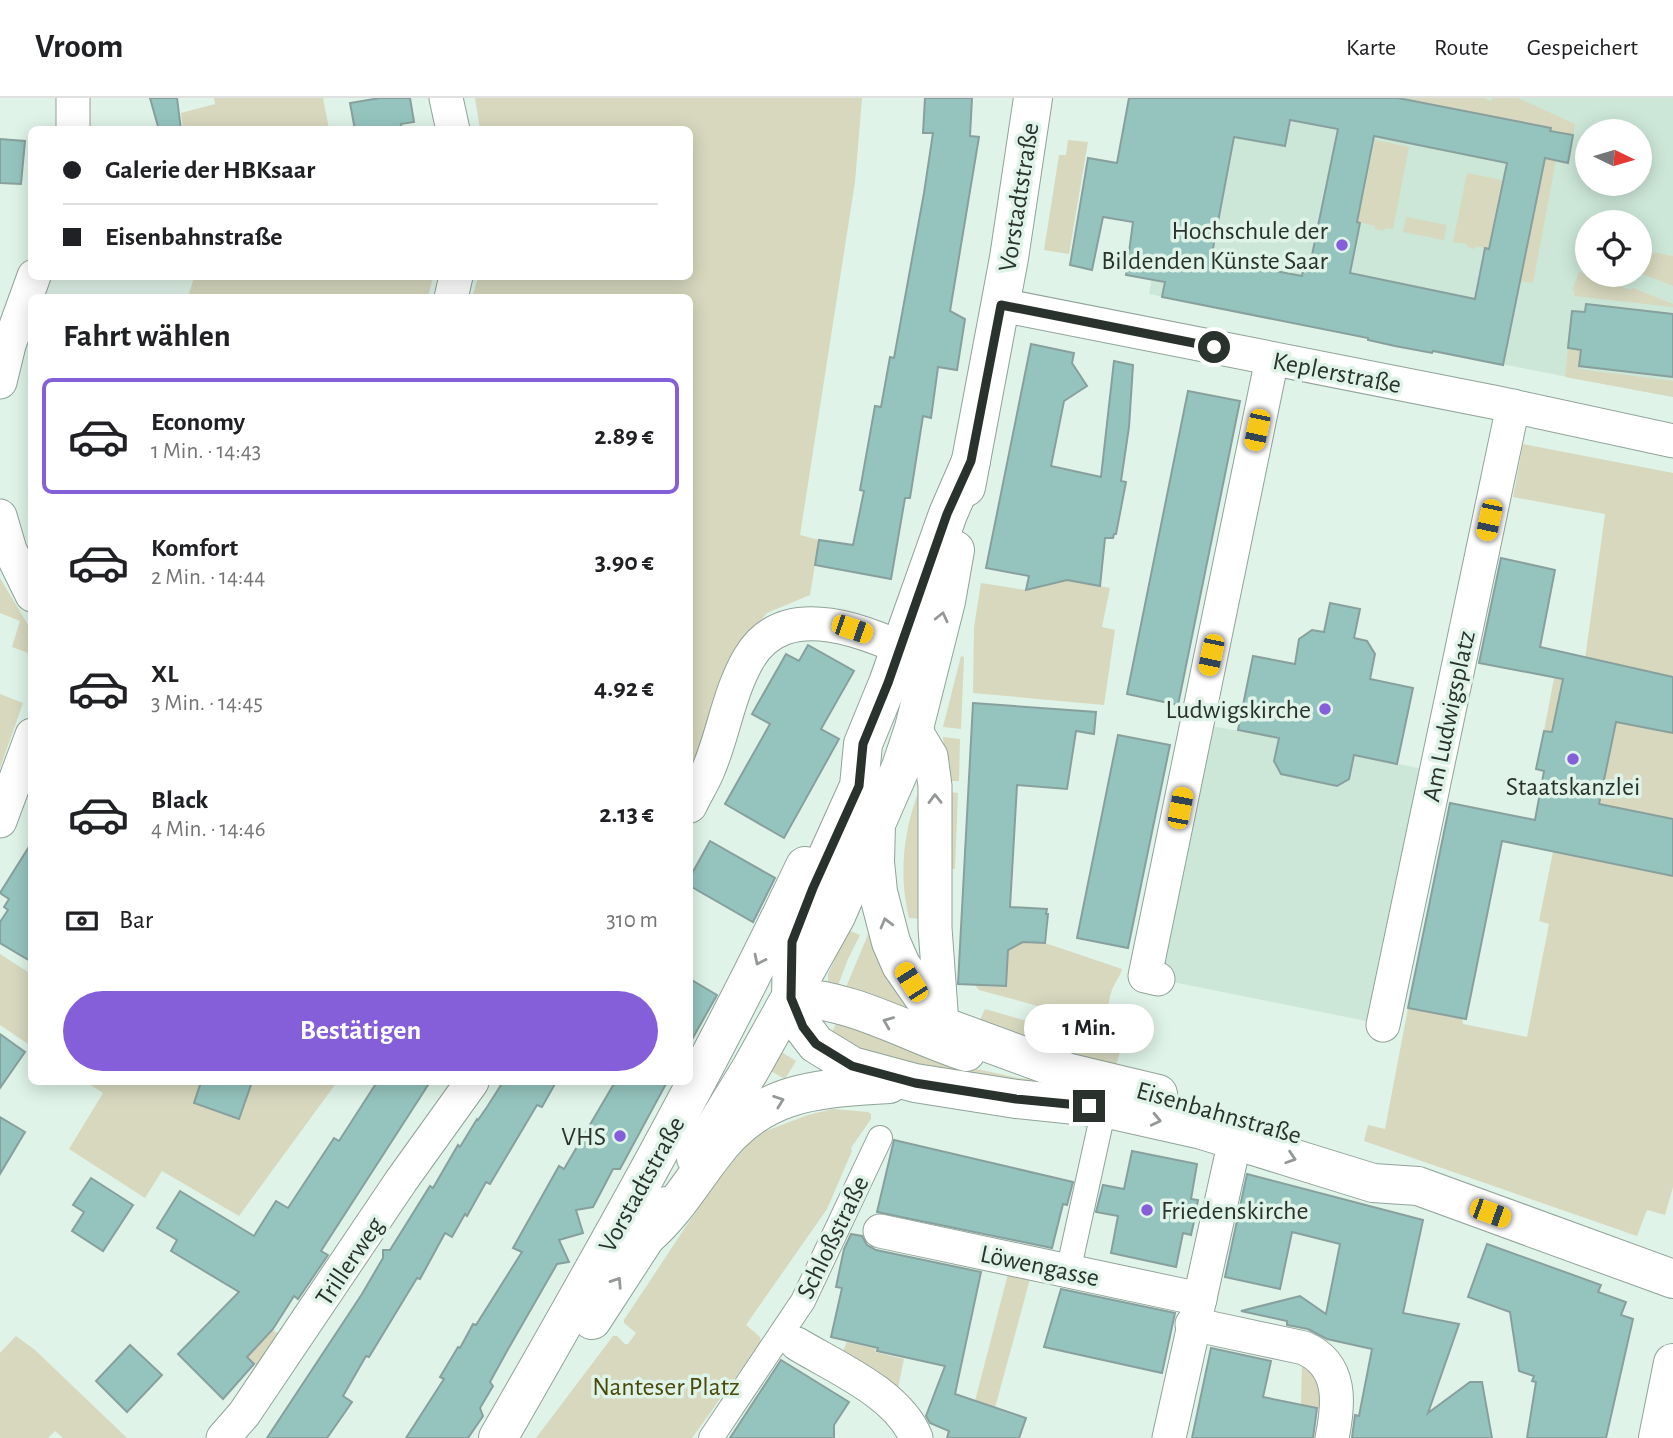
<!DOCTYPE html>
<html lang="de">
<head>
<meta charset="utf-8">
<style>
	:root { --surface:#fff; --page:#f2f2f2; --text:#202124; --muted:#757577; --line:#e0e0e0; --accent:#855ed9 }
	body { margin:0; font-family:"Alegreya Sans",sans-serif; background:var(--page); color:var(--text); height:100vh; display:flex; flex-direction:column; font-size:26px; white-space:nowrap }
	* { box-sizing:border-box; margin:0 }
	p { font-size:23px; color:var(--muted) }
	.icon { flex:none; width:38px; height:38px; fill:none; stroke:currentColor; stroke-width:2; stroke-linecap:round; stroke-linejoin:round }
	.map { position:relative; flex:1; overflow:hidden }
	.details { position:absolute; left:28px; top:196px; width:665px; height:791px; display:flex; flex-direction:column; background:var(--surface); border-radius:10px; box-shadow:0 4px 18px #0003 }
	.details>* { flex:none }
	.banner { position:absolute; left:28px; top:28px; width:665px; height:154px; border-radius:10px; box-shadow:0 4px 18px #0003; display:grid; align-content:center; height:154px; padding:0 35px; background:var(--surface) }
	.needle { width:46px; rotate:95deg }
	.fabs { position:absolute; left:1575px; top:21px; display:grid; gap:14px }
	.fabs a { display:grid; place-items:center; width:77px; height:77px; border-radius:50%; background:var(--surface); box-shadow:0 4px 18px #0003; font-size:35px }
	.end { position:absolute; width:32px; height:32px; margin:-16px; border:9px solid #2a322d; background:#fff; box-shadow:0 0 0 4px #fff }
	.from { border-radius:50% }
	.bubble { position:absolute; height:49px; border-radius:24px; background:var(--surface); box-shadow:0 4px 18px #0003; font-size:23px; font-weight:700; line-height:49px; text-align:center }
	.car { position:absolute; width:21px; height:42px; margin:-21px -10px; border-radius:9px; box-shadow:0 0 5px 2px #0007; background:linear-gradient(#f5c518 24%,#345 0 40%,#f5c518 0 76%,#345 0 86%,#f5c518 0) }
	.banner b { display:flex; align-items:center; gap:24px; height:66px; font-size:26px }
	.banner b+b { border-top:2px solid var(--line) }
	.banner i { width:18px; height:18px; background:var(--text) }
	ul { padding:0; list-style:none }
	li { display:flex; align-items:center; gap:21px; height:116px; margin:0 14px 10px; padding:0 21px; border:4px solid transparent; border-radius:10px }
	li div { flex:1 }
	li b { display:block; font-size:26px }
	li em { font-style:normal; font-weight:700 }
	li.active { border-color:var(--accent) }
	li>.icon { width:63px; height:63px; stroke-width:1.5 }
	h2 { padding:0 35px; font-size:32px; line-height:84px }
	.pay { display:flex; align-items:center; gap:18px; height:77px; padding:0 35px; font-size:26px }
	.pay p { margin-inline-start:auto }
	.button { display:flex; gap:14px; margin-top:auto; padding:14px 35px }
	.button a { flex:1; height:80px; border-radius:42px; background:var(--accent); color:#fff; font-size:28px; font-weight:700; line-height:80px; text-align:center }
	header { display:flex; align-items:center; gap:42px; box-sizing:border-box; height:98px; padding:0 35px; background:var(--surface); border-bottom:2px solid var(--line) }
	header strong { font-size:33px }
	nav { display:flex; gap:38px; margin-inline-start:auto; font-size:24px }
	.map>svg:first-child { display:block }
	.built { fill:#cce7d8; fill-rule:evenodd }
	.green { fill:#d7d8be }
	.building { fill:#95c4be; stroke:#88a09d; stroke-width:2; fill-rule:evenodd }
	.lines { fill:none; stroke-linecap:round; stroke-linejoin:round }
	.pedestrian-casing { stroke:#90a398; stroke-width:26 }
	.minor-casing { stroke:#90a398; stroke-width:35 }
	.secondary-casing { stroke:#90a398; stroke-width:40 }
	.primary-casing { stroke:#90a398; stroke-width:40 }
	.pedestrian { stroke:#fff; stroke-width:24 }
	.minor { stroke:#fff; stroke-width:33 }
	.secondary { stroke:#fff; stroke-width:38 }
	.primary { stroke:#fff; stroke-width:38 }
	.oneway { stroke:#949896 }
	.route { stroke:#2a322d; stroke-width:9 }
	.poi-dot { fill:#855ed9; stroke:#dff3e8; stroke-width:2.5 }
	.labels { text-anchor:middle; stroke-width:7; stroke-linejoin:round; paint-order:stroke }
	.street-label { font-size:26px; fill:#2a322d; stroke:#dff3e8 }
	.poi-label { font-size:26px; fill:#2a322d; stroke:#dff3e8; text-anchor:end }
	.park-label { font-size:26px; fill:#4b490a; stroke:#dff3e8 }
</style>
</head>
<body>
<header>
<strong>Vroom</strong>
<nav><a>Karte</a><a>Route</a><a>Gespeichert</a></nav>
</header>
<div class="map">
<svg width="1673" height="1340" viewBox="0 0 1673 1340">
	<rect width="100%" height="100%" fill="#dff3e8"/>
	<g class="built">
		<path d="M 1184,0 L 1673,0 L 1673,299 L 1433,253 L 1432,255 L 1368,242 L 1368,240 L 1149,196 ZM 1587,33 L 1640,33 L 1640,86 L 1587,86 ZM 1587,124 L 1640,124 L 1640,177 L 1587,177 Z"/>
		<polygon points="1211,628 1279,640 1274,663 1281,676 1337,688 1349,681 1354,657 1423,671 1371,924 1158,881"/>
	</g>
	<g class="green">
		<polygon points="214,0 323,0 329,31 183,31 181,15 215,6"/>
		<polygon points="475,0 862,0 855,84 800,437 819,442 810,497 767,515 738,550 690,676 690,200 472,200 478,179 690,178 690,32 480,31"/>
		<polygon points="1398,0 1484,0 1491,3 1493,0 1518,0 1575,26 1573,37 1555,34 1550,61 1556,62 1533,185 1520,183 1550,30"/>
		<polygon points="1068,42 1088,44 1069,156 1044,152 1059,57 1066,57"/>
		<polygon points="1375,42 1409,49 1393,131 1385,130 1384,133 1375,131 1375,128 1358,124"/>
		<polygon points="1467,75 1502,82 1488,151 1476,148 1475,151 1467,149 1467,146 1453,144"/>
		<polygon points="1406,119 1447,127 1444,142 1403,134"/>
		<polygon points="1640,152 1673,158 1673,188 1640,175"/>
		<polygon points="1579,174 1631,192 1633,190 1673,206 1673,209 1574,198 1574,192 1572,192"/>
		<polygon points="194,179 194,178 433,179 428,199 188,199"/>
		<polygon points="1568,250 1581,252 1579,271 1673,283 1673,299 1565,279"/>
		<polygon points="1523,346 1673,375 1673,579 1585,561 1605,416 1513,399"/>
		<polygon points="0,480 31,532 31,556 12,549 20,523 0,515"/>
		<polygon points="1067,482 1110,490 1102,529 1115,532 1104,607 973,595 974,529 981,485 1026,492"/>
		<polygon points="961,558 964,559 961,631 943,629"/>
		<polygon points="1555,575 1563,577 1552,634 1544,633"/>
		<polygon points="0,596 23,605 0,670"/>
		<polygon points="1616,624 1673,635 1673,721 1599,706"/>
		<polygon points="943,639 960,641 959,683 948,683"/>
		<path d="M 926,676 L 927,821 L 909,820 C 897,771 905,721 926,676 Z"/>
		<polygon points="949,694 958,695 955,771 951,771"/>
		<polygon points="1553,754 1673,778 1673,1089 1665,1117 1647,1112 1637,1138 1364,1043 1368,1027 1385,1031 1408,910 1462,920 1463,926 1527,939 1549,826 1539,823"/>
		<polygon points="848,832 860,837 848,861 837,890 828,886 828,876"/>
		<polygon points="869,834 939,936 844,894"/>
		<path d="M 1008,843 L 1045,845 L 1122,871 C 1120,879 1115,884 1112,892 C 1109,899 1108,908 1107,916 L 1111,917 L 1108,927 L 979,892 L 974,886 Z"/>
		<polygon points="0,856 31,876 31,948 0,927"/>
		<polygon points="985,911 1121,950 1115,971 979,924"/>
		<polygon points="840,918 977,971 1018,980 1094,989 1092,999 866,956 832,934"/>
		<polygon points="778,952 796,963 785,981 767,971"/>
		<polygon points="86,984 337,984 239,1118 162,1073 145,1100 69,1051 103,995"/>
		<polygon points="833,1011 868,1014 871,1016 871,1021 851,1050 852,1053 827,1111 746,1227 760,1239 761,1244 692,1340 536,1340 613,1238 617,1238 625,1246 628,1246 636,1235 624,1225 624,1222 710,1092 751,1042 763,1034 808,1017"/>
		<polygon points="1008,1176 1030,1181 995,1310 975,1303"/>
		<polygon points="262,1225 282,1238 257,1268 247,1259"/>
		<polygon points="16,1238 35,1252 127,1340 63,1340 55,1333 48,1340 0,1340 0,1255"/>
		<polygon points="847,1244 876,1251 875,1254 904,1261 897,1295 842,1255"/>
		<polygon points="1302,1266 1318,1281 1324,1311 1301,1307"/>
	</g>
	<g class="building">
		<polygon points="150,0 177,0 181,32 159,32"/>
		<polygon points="380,0 410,0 414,24 401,26 402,32 355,32 350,5"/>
		<polygon points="925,0 972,0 970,38 979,39 950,213 965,221 957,272 938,269 931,320 923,318 910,400 905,400 891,481 815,467 819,442 853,447 864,393 860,392 875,308 881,309 890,259 894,260 924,95 933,35 923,35"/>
		<path d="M 1129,0 L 1398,0 L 1551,30 L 1550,33 L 1573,37 L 1568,65 L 1545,60 L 1503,267 L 1433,253 L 1432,255 L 1395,248 L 1368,242 L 1368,240 L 1162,199 L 1165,184 L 1126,177 L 1133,124 L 1103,119 L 1092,172 L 1070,167 L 1088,60 L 1117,65 ZM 1290,22 L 1338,31 L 1310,167 L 1304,166 L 1302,178 L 1211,161 L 1234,39 L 1285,48 ZM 1374,38 L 1507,65 L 1489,151 L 1485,150 L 1475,201 L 1350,175 L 1360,125 L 1357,124 Z"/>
		<polygon points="0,41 25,43 21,86 0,85"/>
		<polygon points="1586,206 1673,216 1673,279 1579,268 1581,252 1568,250 1572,213 1585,214"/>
		<polygon points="1031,246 1074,255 1072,265 1087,288 1064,303 1051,368 1101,379 1114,263 1133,267 1129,329 1121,383 1126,384 1116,436 1114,436 1113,440 1105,440 1100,488 1067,482 1026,492 1029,478 986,470"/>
		<polygon points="1188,293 1240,303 1178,607 1127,596"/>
		<polygon points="1501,460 1555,472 1540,549 1673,579 1673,635 1616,624 1599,706 1673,721 1673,778 1502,743 1466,921 1408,910 1450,705 1535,722 1544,673 1536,671 1544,633 1552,634 1563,581 1479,565"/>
		<polygon points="1330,505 1360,511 1354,540 1367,543 1375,556 1370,581 1413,590 1397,666 1354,657 1349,681 1337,688 1281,676 1274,663 1279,640 1238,632 1253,558 1295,566 1299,541 1312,532 1324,534"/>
		<polygon points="808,547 854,573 821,631 839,641 784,740 725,706 770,626 752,616 786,556 799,563"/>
		<polygon points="973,605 1096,614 1094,636 1076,633 1067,691 1017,687 1010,809 1047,811 1046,816 1048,816 1045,845 1023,844 1008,852 1006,888 958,886"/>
		<polygon points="1118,637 1170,647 1128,850 1077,840"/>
		<polygon points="710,743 775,780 753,824 690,788 690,779"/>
		<polygon points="32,744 32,864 0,845 0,824 8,812 4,809 9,801 0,795"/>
		<polygon points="690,881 717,897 690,945"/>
		<polygon points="0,936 25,954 0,990"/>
		<polygon points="201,984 252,984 239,1021 194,1005"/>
		<polygon points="377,984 430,984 321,1153 328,1157 298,1201 294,1198 273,1231 247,1259 254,1266 223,1301 178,1256 239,1194 171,1153 177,1142 157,1130 180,1093 254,1138 276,1103 288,1110 334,1040 339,1043"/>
		<polygon points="495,984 556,984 542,1009 537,1007 490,1086 486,1084 467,1118 465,1116 452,1139 445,1135 420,1181 417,1180 369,1259 366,1258 343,1298 352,1304 327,1340 267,1340 362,1196 383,1160 383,1152 390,1152 430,1088 433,1090 458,1047 460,1049 477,1021 478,1022 487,1009 501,987"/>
		<polygon points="615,984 667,984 620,1071 613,1071 593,1109 576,1112 583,1135 559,1142 569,1164 557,1166 507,1253 490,1284 493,1288 480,1310 483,1318 468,1340 406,1340 444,1281 440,1279 458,1249 460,1250 473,1226 476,1227 522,1154 513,1150 559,1068 564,1071"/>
		<polygon points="0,1019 25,1034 0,1076"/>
		<polygon points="894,1042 1073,1084 1067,1107 1063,1106 1052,1150 877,1114"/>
		<polygon points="1132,1053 1197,1066 1191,1101 1198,1102 1195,1119 1191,1137 1183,1135 1176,1169 1111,1155 1118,1118 1096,1114 1103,1087 1124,1091"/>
		<polygon points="1247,1076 1423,1122 1403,1215 1459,1226 1428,1315 1470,1284 1482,1284 1492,1340 1352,1340 1355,1317 1359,1318 1372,1251 1327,1241 1308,1231 1287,1227 1287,1223 1241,1213 1300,1198 1326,1216 1340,1146 1292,1134 1280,1191 1225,1179"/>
		<polygon points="91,1080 133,1107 103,1153 72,1133 84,1114 73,1107"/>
		<polygon points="851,1136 862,1138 867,1147 876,1152 981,1174 955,1296 1026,1320 1019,1340 947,1340 949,1333 930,1325 926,1318 945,1268 877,1253 878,1250 831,1239 842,1190 836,1189 844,1151"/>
		<polygon points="1487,1146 1601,1187 1598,1194 1626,1204 1621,1217 1633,1221 1606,1340 1527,1340 1536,1284 1532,1283 1534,1278 1519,1273 1510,1214 1468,1199"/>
		<polygon points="1061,1191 1175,1215 1162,1275 1044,1249"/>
		<polygon points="130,1247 162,1277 127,1314 96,1283"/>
		<polygon points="1211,1250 1271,1263 1263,1299 1317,1310 1313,1340 1192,1340"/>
		<polygon points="781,1262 849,1304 834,1327 834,1340 730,1340"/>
	</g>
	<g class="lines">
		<defs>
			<g id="pedestrian">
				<polyline points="1068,1174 1104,1010"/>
				<polyline points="711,1340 803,1203 880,1040"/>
			</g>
			<g id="minor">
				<polyline points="73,0 73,32"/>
				<polyline points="446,0 453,32"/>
				<polyline points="451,200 456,178"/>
				<polyline points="1001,207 1498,305 1673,343"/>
				<polyline points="0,284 9,247 34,178"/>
				<polyline points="0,418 10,452 32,497"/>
				<polyline points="914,630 931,658 935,688 935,830 942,926"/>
				<path d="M 690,708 C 696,695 704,683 709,670 C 724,634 729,594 749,560 C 787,496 873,537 923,560"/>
				<polyline points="0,723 32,637"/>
				<polyline points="1158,881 1145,878 1272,261"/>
				<polyline points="1383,927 1513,308"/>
				<polyline points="880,1133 1200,1201"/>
				<path d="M 1192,1226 L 1304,1250 C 1343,1267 1339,1306 1332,1340"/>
				<path d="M 797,1246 C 835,1269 899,1296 916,1340"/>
				<polyline points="223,1340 244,1316 401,1083 472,984"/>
				<polyline points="1169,1340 1235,1042"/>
			</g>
			<g id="secondary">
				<polyline points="696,1060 750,972 836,818 876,726"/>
				<polyline points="592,1222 666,1108"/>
				<path d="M 498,1340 C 606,1152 712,964 805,768"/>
			</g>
			<g id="primary">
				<polyline points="971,363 948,416 888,585 863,646 859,688 813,790 792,844 791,900 803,929 816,946 852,968 915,985 1016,1001 1104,1010 1202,1032 1373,1085 1418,1088 1673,1181"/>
				<polyline points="966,389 1009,160 1033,0"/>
				<polyline points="955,452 946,503 914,630 901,669 876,726 875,764 878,794 891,844 901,867 942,926 950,931 1070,975 1158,996"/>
				<path d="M 791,900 C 846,898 913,937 966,954"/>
				<path d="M 648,1137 C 674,1114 691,1085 712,1058 C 760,992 814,991 889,986"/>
				<polyline points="1658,1340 1673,1265"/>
			</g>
		</defs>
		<use href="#pedestrian" class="pedestrian-casing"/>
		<use href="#minor" class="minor-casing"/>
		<use href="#secondary" class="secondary-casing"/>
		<use href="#primary" class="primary-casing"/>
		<use href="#pedestrian" class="pedestrian"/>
		<use href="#minor" class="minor"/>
		<use href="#secondary" class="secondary"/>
		<use href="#primary" class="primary"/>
	</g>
	<defs><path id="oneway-chevron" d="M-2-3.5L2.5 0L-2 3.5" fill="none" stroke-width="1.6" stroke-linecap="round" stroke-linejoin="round" transform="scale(1.75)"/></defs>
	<g class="oneway">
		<use href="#oneway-chevron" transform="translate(942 519) rotate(-77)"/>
		<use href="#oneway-chevron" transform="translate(935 701) rotate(-91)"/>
		<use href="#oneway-chevron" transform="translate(886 825) rotate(-105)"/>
		<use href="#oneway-chevron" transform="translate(759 862) rotate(116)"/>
		<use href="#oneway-chevron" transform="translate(888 924) rotate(-158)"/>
		<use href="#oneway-chevron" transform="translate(779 1003) rotate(-20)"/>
		<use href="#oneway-chevron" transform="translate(1156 1022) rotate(13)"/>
		<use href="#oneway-chevron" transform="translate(1291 1060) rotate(18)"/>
		<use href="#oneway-chevron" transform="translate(617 1184) rotate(-57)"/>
	</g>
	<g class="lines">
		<polyline class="route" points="1089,1008 1016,1001 915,985 852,968 816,946 803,929 791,900 792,844 813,790 859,688 863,646 888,585 947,416 971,363 1001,207 1214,249"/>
	</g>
	<g class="poi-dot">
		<circle cx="1342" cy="147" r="7"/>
		<circle cx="1325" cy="611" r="7"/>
		<circle cx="1573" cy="661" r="7"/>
		<circle cx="620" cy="1038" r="7"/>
		<circle cx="1147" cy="1112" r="7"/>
	</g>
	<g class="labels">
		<g class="street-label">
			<text transform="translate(1018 99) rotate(-81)" y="9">Vorstadtstraße</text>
			<text transform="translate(1337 274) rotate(11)" y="9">Keplerstraße</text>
			<text transform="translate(1448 618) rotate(-78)" y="9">Am Ludwigsplatz</text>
			<text transform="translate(1219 1014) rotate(16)" y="9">Eisenbahnstraße</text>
			<text transform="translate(641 1086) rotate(-61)" y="9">Vorstadtstraße</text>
			<text transform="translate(832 1139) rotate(-64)" y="9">Schloßstraße</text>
			<text transform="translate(349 1163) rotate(-56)" y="9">Trillerweg</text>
			<text transform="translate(1040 1167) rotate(12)" y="9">Löwengasse</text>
		</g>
		<g class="poi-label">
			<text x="1328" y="141">Hochschule der<tspan x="1328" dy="30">Bildenden Künste Saar</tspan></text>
			<text x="1311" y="620">Ludwigskirche</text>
			<text x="1573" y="697" text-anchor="middle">Staatskanzlei</text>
			<text x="606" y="1047">VHS</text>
			<text x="1161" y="1121" text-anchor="start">Friedenskirche</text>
		</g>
		<g class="park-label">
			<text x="666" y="1297">Nanteser Platz</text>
		</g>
	</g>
</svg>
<div class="fabs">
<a><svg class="needle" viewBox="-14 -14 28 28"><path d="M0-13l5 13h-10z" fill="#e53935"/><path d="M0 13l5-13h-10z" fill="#757577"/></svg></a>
<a><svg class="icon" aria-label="locate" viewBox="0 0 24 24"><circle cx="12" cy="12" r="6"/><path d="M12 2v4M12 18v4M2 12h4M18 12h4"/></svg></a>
</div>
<i class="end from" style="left:1214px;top:249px"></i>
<i class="end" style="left:1089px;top:1008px"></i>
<div class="bubble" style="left:1024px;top:906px;width:130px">1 Min.</div>
<i class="car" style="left:1257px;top:332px;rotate:192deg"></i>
<i class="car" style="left:1489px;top:422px;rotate:192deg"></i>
<i class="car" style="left:852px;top:531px;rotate:109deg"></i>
<i class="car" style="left:1211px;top:557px;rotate:192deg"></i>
<i class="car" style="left:1180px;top:710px;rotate:11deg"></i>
<i class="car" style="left:911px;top:884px;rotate:328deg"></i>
<i class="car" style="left:1490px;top:1115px;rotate:110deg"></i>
<div class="banner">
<b><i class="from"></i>Galerie der HBKsaar</b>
<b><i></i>Eisenbahnstraße</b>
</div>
<section class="details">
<h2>Fahrt wählen</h2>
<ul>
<li class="active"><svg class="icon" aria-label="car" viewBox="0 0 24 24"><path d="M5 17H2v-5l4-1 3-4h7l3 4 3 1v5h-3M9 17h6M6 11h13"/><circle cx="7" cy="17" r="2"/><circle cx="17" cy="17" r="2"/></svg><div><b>Economy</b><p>1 Min. · 14:43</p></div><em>2.89 €</em></li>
<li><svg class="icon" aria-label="car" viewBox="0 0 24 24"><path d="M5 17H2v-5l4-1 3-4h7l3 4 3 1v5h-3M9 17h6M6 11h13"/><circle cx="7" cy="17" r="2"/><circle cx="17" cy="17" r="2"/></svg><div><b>Komfort</b><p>2 Min. · 14:44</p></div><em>3.90 €</em></li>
<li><svg class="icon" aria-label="car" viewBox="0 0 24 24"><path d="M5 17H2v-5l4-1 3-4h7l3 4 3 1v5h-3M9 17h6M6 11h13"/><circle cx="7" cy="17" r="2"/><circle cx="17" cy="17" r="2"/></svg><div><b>XL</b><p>3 Min. · 14:45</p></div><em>4.92 €</em></li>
<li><svg class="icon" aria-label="car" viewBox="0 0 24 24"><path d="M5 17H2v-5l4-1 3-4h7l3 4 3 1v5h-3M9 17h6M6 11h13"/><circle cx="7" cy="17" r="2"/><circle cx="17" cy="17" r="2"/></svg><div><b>Black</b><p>4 Min. · 14:46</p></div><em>2.13 €</em></li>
</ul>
<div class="pay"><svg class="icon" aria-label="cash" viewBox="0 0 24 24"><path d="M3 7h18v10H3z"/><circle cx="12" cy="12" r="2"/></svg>Bar<p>310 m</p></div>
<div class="button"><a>Bestätigen</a></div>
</section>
</div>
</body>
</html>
